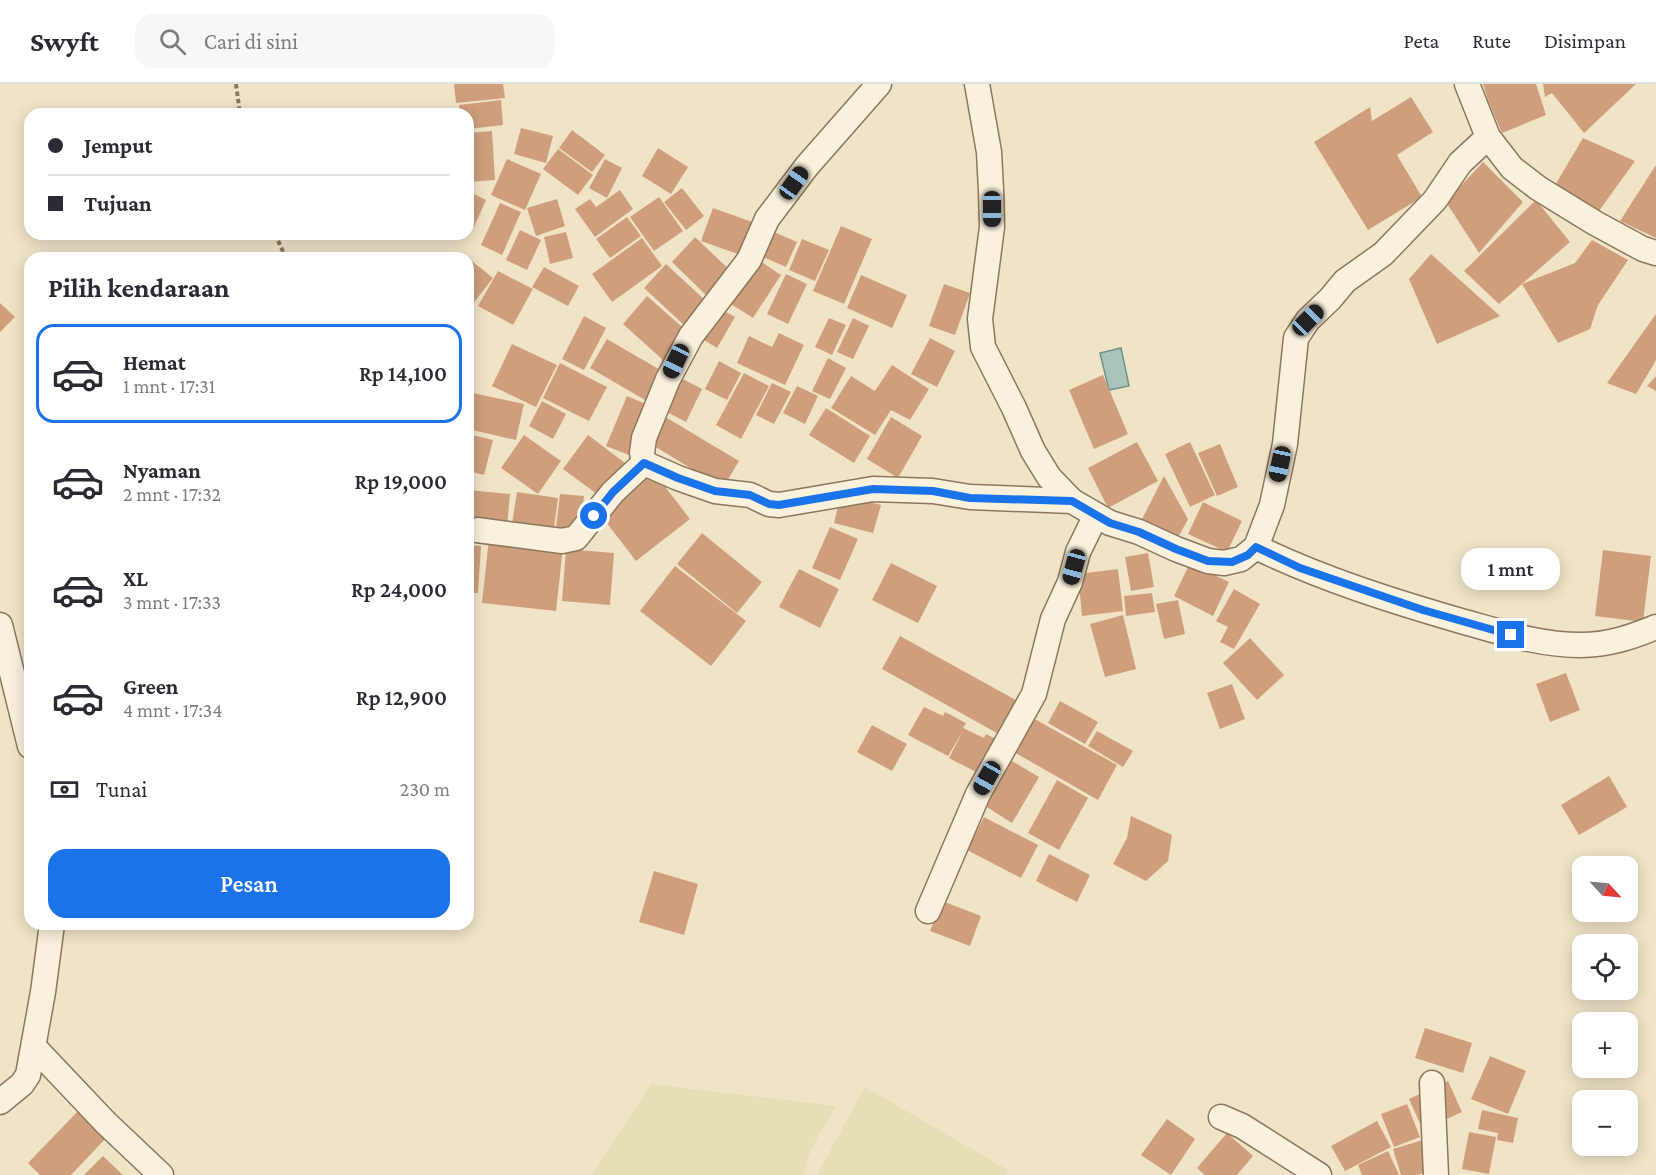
<!DOCTYPE html>
<html lang="id">
<head>
<meta charset="utf-8">
<style>
	:root { --surface:#fff; --page:#f7f7f7; --text:#2b2b33; --muted:#7c7c81; --line:#e1e1e2; --accent:#1a73e8 }
	body { margin:0; font-family:"Crimson Pro",serif; background:var(--page); color:var(--text); height:100vh; display:flex; flex-direction:column; font-size:22px; white-space:nowrap }
	* { box-sizing:border-box; margin:0 }
	p { font-size:20px; color:var(--muted) }
	.icon { flex:none; width:33px; height:33px; fill:none; stroke:currentColor; stroke-width:2; stroke-linecap:round; stroke-linejoin:round }
	.map { position:relative; flex:1; overflow:hidden }
	.drawer { position:absolute; left:24px; top:168px; width:450px; height:678px; display:flex; flex-direction:column; background:var(--surface); border-radius:18px; box-shadow:0 3px 15px #0003 }
	.drawer>* { flex:none }
	.hud { position:absolute; left:24px; top:24px; width:450px; height:132px; border-radius:18px; box-shadow:0 3px 15px #0003; display:grid; align-content:center; height:132px; padding:0 24px; background:var(--surface) }
	.needle { width:39px; rotate:116deg }
	.buttons { position:absolute; left:1572px; top:772px; display:grid; gap:12px }
	.buttons a { display:grid; place-items:center; width:66px; height:66px; border-radius:12px; background:var(--surface); box-shadow:0 3px 15px #0003; font-size:30px }
	.end { position:absolute; width:27px; height:27px; margin:-14px; border:8px solid #1a73e8; background:#fff; box-shadow:0 0 0 3px #fff }
	.from { border-radius:50% }
	.bubble { position:absolute; height:42px; border-radius:18px; background:var(--surface); box-shadow:0 3px 15px #0003; font-size:20px; font-weight:600; line-height:42px; text-align:center }
	.car { position:absolute; width:18px; height:36px; margin:-18px -9px; border-radius:8px; box-shadow:0 0 4px 2px #0007; background:linear-gradient(#222 24%,#8ab4d8 0 40%,#222 0 76%,#8ab4d8 0 86%,#222 0) }
	.hud b { display:flex; align-items:center; gap:21px; height:57px; font-size:22px }
	.hud b+b { border-top:2px solid var(--line) }
	.hud i { width:15px; height:15px; background:var(--text) }
	ul { padding:0; list-style:none }
	li { display:flex; align-items:center; gap:18px; height:99px; margin:0 12px 9px; padding:0 12px; border:3px solid transparent; border-radius:18px }
	li div { flex:1 }
	li b { display:block; font-size:22px }
	li em { font-style:normal; font-weight:600 }
	li.active { border-color:var(--accent) }
	li>.icon { width:54px; height:54px; stroke-width:1.5 }
	h2 { padding:0 24px; font-size:27px; line-height:72px }
	.pay { display:flex; align-items:center; gap:15px; height:66px; padding:0 24px; font-size:22px }
	.pay p { margin-inline-start:auto }
	.button { display:flex; gap:12px; margin-top:auto; padding:12px 24px }
	.button a { flex:1; height:69px; border-radius:18px; background:var(--accent); color:#fff; font-size:24px; font-weight:600; line-height:69px; text-align:center }
	header { display:flex; align-items:center; gap:36px; box-sizing:border-box; height:84px; padding:0 30px; background:var(--surface); border-bottom:2px solid var(--line) }
	header strong { font-size:28px }
	nav { display:flex; gap:33px; margin-inline-start:auto; font-size:21px }
	.search { width:420px; height:54px; background:var(--page); display:flex; align-items:center; gap:15px; box-sizing:border-box; padding:0 21px; border-radius:18px; color:var(--muted); font-size:22px }
	.map>svg:first-child { display:block }
	.farmland { fill:#e6deb5 }
	.water { fill:#a9c4bc; stroke:#6f938a; stroke-width:1.5 }
	.building { fill:#cf9f7d }
	.lines { fill:none; stroke-linecap:round; stroke-linejoin:round }
	.street-casing { stroke:#8d765c; stroke-width:27 }
	.path { stroke:#8d765c; stroke-width:4; stroke-dasharray:4.5 3; stroke-linecap:butt }
	.street { stroke:#faf1dc; stroke-width:24 }
	.route { stroke:#1a73e8; stroke-width:8 }
</style>
</head>
<body>
<header>
<strong>Swyft</strong>
<div class="search"><svg class="icon" aria-label="search" viewBox="0 0 24 24"><circle cx="10" cy="10" r="6"/><path d="M15 15l6 6"/></svg>Cari di sini</div>
<nav><a>Peta</a><a>Rute</a><a>Disimpan</a></nav>
</header>
<div class="map">
<svg width="1656" height="1091" viewBox="0 0 1656 1091">
	<rect width="100%" height="100%" fill="#f0e4c8"/>
	<g class="farmland">
		<polygon points="651,1000 836,1022 811,1065 803,1091 592,1091"/>
		<polygon points="865,1003 1008,1086 1005,1091 817,1091"/>
	</g>
	<polygon class="water" points="1121,264 1129,302 1109,306 1100,269"/>
	<g class="building">
		<polygon points="454,0 503,0 505,14 456,19"/>
		<polygon points="1483,0 1536,0 1546,31 1502,49 1488,16"/>
		<polygon points="1543,0 1636,0 1584,49 1552,9 1545,13"/>
		<polygon points="1411,13 1433,48 1397,71 1422,113 1368,146 1314,58 1370,23 1372,37"/>
		<polygon points="501,16 503,41 468,45 468,30 460,30 459,21"/>
		<polygon points="521,44 553,52 546,79 514,70"/>
		<polygon points="572,46 605,71 592,88 559,64"/>
		<polygon points="492,47 495,96 468,98 468,49"/>
		<polygon points="1583,54 1635,77 1596,131 1551,108"/>
		<polygon points="658,64 688,83 671,110 642,92"/>
		<polygon points="558,65 593,91 578,111 543,85"/>
		<polygon points="507,75 541,90 525,126 491,111"/>
		<polygon points="605,75 622,84 607,114 589,104"/>
		<polygon points="1483,78 1523,118 1479,169 1446,118"/>
		<polygon points="1656,81 1656,154 1620,137"/>
		<polygon points="682,104 704,132 686,146 664,118"/>
		<polygon points="620,106 633,125 595,153 575,125 590,115 596,123"/>
		<polygon points="468,107 486,116 474,143 468,141"/>
		<polygon points="659,113 683,147 654,167 630,133"/>
		<polygon points="557,115 565,142 536,152 527,124"/>
		<polygon points="1536,116 1570,158 1522,200 1575,179 1592,156 1628,176 1598,221 1590,245 1558,259 1522,200 1499,220 1464,187"/>
		<polygon points="500,119 521,128 502,171 481,161"/>
		<polygon points="713,124 758,140 746,173 701,157"/>
		<polygon points="627,133 641,152 610,174 596,155"/>
		<polygon points="841,142 872,155 844,220 813,207"/>
		<polygon points="767,145 797,158 786,183 756,170"/>
		<polygon points="520,146 541,156 527,186 506,176"/>
		<polygon points="566,148 573,174 550,180 544,153"/>
		<polygon points="695,153 733,189 709,214 672,178"/>
		<polygon points="642,154 662,182 612,218 592,190"/>
		<polygon points="802,155 829,166 815,197 789,186"/>
		<polygon points="1431,170 1500,232 1437,260 1409,195"/>
		<polygon points="754,173 781,191 753,234 726,217"/>
		<polygon points="468,174 493,194 468,226"/>
		<polygon points="666,180 707,218 685,242 644,204"/>
		<polygon points="544,183 579,202 568,222 532,203"/>
		<polygon points="498,187 533,205 513,241 478,222"/>
		<polygon points="786,190 807,200 788,240 767,230"/>
		<polygon points="861,191 907,211 892,244 847,224"/>
		<polygon points="944,200 970,209 955,251 929,242"/>
		<polygon points="647,212 689,249 664,277 623,240"/>
		<polygon points="0,219 15,233 0,248"/>
		<polygon points="717,223 735,233 717,264 699,253"/>
		<polygon points="1656,230 1656,276 1636,310 1607,299"/>
		<polygon points="584,232 606,244 584,286 562,275"/>
		<polygon points="829,234 846,241 832,271 815,263"/>
		<polygon points="853,234 869,242 853,275 837,268"/>
		<polygon points="779,249 804,261 785,301 737,279 749,252 772,263"/>
		<polygon points="930,254 955,267 937,303 911,290"/>
		<polygon points="607,255 662,287 645,316 590,284"/>
		<polygon points="512,260 557,281 536,323 492,302"/>
		<polygon points="828,274 846,284 830,315 812,307"/>
		<polygon points="719,277 741,289 727,316 705,305"/>
		<polygon points="560,279 607,303 589,337 543,314"/>
		<polygon points="892,281 929,305 910,336 891,326 875,351 831,324 851,292 875,307"/>
		<polygon points="744,289 769,302 741,355 716,341"/>
		<polygon points="675,291 702,305 686,338 659,324"/>
		<polygon points="1103,291 1128,350 1094,365 1069,306"/>
		<polygon points="1656,292 1656,307 1647,302"/>
		<polygon points="772,299 791,308 774,340 756,331"/>
		<polygon points="797,302 818,312 805,340 783,329"/>
		<polygon points="468,308 524,320 516,356 468,345"/>
		<polygon points="627,312 655,324 634,373 606,362"/>
		<polygon points="542,317 566,330 553,355 529,342"/>
		<polygon points="826,324 870,352 854,379 809,351"/>
		<polygon points="662,331 739,377 723,404 646,357"/>
		<polygon points="891,333 922,352 898,394 867,375"/>
		<polygon points="468,350 493,356 484,391 468,387"/>
		<polygon points="524,351 561,377 538,410 501,384"/>
		<polygon points="588,351 625,379 601,413 563,385"/>
		<polygon points="1137,358 1158,397 1108,424 1088,384"/>
		<polygon points="1190,358 1215,411 1190,423 1165,370"/>
		<polygon points="1220,360 1238,403 1217,412 1198,369"/>
		<polygon points="653,387 690,435 636,477 599,429"/>
		<polygon points="1164,392 1188,435 1179,452 1142,435"/>
		<polygon points="468,406 510,410 507,443 468,439"/>
		<polygon points="517,408 558,414 553,451 511,446"/>
		<polygon points="560,410 584,412 580,447 556,444"/>
		<polygon points="841,411 881,421 873,449 834,439"/>
		<polygon points="1203,418 1242,437 1227,468 1188,450"/>
		<polygon points="830,443 858,455 840,496 812,484"/>
		<polygon points="702,449 762,498 737,529 677,480"/>
		<polygon points="489,454 563,463 556,527 482,519"/>
		<polygon points="468,461 481,462 478,509 468,509"/>
		<polygon points="566,465 614,469 610,521 562,517"/>
		<polygon points="1603,466 1651,472 1643,538 1595,532"/>
		<polygon points="1148,469 1154,503 1131,507 1125,473"/>
		<polygon points="891,479 937,502 918,539 872,516"/>
		<polygon points="1190,479 1229,498 1213,532 1174,512"/>
		<polygon points="675,482 746,537 711,582 640,527"/>
		<polygon points="799,485 839,505 820,544 779,523"/>
		<polygon points="1118,485 1123,527 1082,532 1078,490"/>
		<polygon points="1234,505 1260,520 1234,565 1220,558 1228,543 1216,537"/>
		<polygon points="1152,509 1155,528 1126,532 1124,512"/>
		<polygon points="1178,516 1185,550 1164,555 1156,520"/>
		<polygon points="1123,531 1136,585 1105,593 1090,540"/>
		<polygon points="900,552 1023,620 1004,653 882,585"/>
		<polygon points="1250,554 1284,591 1257,616 1223,579"/>
		<polygon points="1566,589 1580,626 1550,638 1536,600"/>
		<polygon points="1232,600 1245,635 1220,645 1207,609"/>
		<polygon points="1060,617 1098,638 1085,660 1048,639"/>
		<polygon points="924,623 943,632 945,628 966,639 963,644 984,654 986,650 1002,658 984,692 949,674 963,647 948,672 908,651"/>
		<polygon points="1031,633 1117,681 1098,716 1012,667"/>
		<polygon points="872,641 907,660 892,687 857,668"/>
		<polygon points="1097,647 1133,667 1123,683 1088,662"/>
		<polygon points="1002,671 1039,693 1012,739 979,718"/>
		<polygon points="1609,692 1627,723 1579,751 1561,721"/>
		<polygon points="1057,696 1088,714 1059,766 1028,749"/>
		<polygon points="1131,732 1172,751 1168,777 1146,797 1113,780 1127,754"/>
		<polygon points="984,733 1038,761 1021,794 967,766"/>
		<polygon points="1049,770 1090,791 1077,818 1036,797"/>
		<polygon points="654,787 698,800 684,851 639,838"/>
		<polygon points="942,817 981,832 970,862 930,847"/>
		<polygon points="1425,944 1472,959 1463,989 1415,974"/>
		<polygon points="1490,972 1526,987 1508,1030 1471,1015"/>
		<polygon points="1448,997 1462,1028 1423,1046 1409,1015"/>
		<polygon points="1407,1020 1420,1053 1394,1063 1381,1030"/>
		<polygon points="79,1026 107,1053 71,1091 40,1091 28,1079"/>
		<polygon points="1482,1026 1518,1034 1513,1059 1497,1056 1498,1049 1478,1045"/>
		<polygon points="1167,1035 1195,1055 1171,1091 1141,1071"/>
		<polygon points="1377,1037 1391,1063 1345,1087 1331,1062"/>
		<polygon points="1469,1048 1496,1053 1489,1090 1462,1085"/>
		<polygon points="1227,1049 1253,1072 1237,1091 1205,1091 1197,1084"/>
		<polygon points="1436,1052 1445,1082 1417,1091 1401,1091 1393,1065"/>
		<polygon points="1388,1067 1399,1091 1362,1091 1358,1081"/>
		<polygon points="103,1072 123,1091 84,1091"/>
	</g>
	<g class="lines">
		<defs>
			<g id="street">
				<polyline points="879,0 807,82 767,135 749,176 691,252 668,295 644,354 642,369 644,379 678,394 715,407 750,411 769,420 779,421 873,405 933,407 970,413 1072,417 1110,439 1139,448 1176,465 1208,477 1224,479 1241,475 1256,463 1272,421 1285,360 1296,254 1308,236 1330,215 1345,197 1383,170 1435,116 1460,79 1488,53"/>
				<polyline points="977,0 989,68 991,106 992,143 980,235 983,263 1014,324 1033,367 1049,393 1072,417"/>
				<polyline points="1467,0 1488,53 1512,84 1538,104 1595,139 1643,165 1656,169"/>
				<polyline points="477,446 562,457 576,454 613,408 644,379"/>
				<path d="M 1256,463 C 1322,495 1392,517 1461,537 C 1501,548 1539,561 1581,561 C 1608,561 1632,553 1656,543"/>
				<polyline points="0,541 30,662"/>
				<polyline points="928,827 978,710 1034,610 1053,535 1070,498 1078,468 1096,431"/>
				<polyline points="34,963 106,1039 161,1091"/>
				<polyline points="1432,999 1436,1091"/>
				<polyline points="0,1018 22,1000 28,991 43,908 52,840"/>
				<polyline points="1221,1033 1242,1042 1319,1091"/>
			</g>
		</defs>
		<use href="#street" class="street-casing"/>
		<g class="path">
			<polyline points="236,0 240,30"/>
			<polyline points="275,150 286,174"/>
		</g>
		<use href="#street" class="street"/>
	</g>
	<g class="lines">
		<polyline class="route" points="594,432 613,408 644,379 678,394 715,407 750,411 769,420 779,421 873,405 933,407 970,414 1072,417 1110,439 1139,448 1176,465 1208,477 1232,478 1248,471 1256,463 1300,484 1423,526 1511,551"/>
	</g>
</svg>
<div class="buttons">
<a><svg class="needle" viewBox="-14 -14 28 28"><path d="M0-13l5 13h-10z" fill="#e53935"/><path d="M0 13l5-13h-10z" fill="#7c7c81"/></svg></a>
<a><svg class="icon" aria-label="locate" viewBox="0 0 24 24"><circle cx="12" cy="12" r="6"/><path d="M12 2v4M12 18v4M2 12h4M18 12h4"/></svg></a>
<a>+</a>
<a>−</a>
</div>
<i class="end from" style="left:594px;top:432px"></i>
<i class="end" style="left:1511px;top:551px"></i>
<div class="bubble" style="left:1461px;top:464px;width:99px">1 mnt</div>
<i class="car" style="left:794px;top:99px;rotate:35deg"></i>
<i class="car" style="left:992px;top:125px;rotate:180deg"></i>
<i class="car" style="left:1308px;top:236px;rotate:45deg"></i>
<i class="car" style="left:676px;top:277px;rotate:205deg"></i>
<i class="car" style="left:1280px;top:380px;rotate:192deg"></i>
<i class="car" style="left:1074px;top:483px;rotate:195deg"></i>
<i class="car" style="left:987px;top:694px;rotate:209deg"></i>
<div class="hud">
<b><i class="from"></i>Jemput</b>
<b><i></i>Tujuan</b>
</div>
<section class="drawer">
<h2>Pilih kendaraan</h2>
<ul>
<li class="active"><svg class="icon" aria-label="car" viewBox="0 0 24 24"><path d="M5 17H2v-5l4-1 3-4h7l3 4 3 1v5h-3M9 17h6M6 11h13"/><circle cx="7" cy="17" r="2"/><circle cx="17" cy="17" r="2"/></svg><div><b>Hemat</b><p>1 mnt · 17:31</p></div><em>Rp 14,100</em></li>
<li><svg class="icon" aria-label="car" viewBox="0 0 24 24"><path d="M5 17H2v-5l4-1 3-4h7l3 4 3 1v5h-3M9 17h6M6 11h13"/><circle cx="7" cy="17" r="2"/><circle cx="17" cy="17" r="2"/></svg><div><b>Nyaman</b><p>2 mnt · 17:32</p></div><em>Rp 19,000</em></li>
<li><svg class="icon" aria-label="car" viewBox="0 0 24 24"><path d="M5 17H2v-5l4-1 3-4h7l3 4 3 1v5h-3M9 17h6M6 11h13"/><circle cx="7" cy="17" r="2"/><circle cx="17" cy="17" r="2"/></svg><div><b>XL</b><p>3 mnt · 17:33</p></div><em>Rp 24,000</em></li>
<li><svg class="icon" aria-label="car" viewBox="0 0 24 24"><path d="M5 17H2v-5l4-1 3-4h7l3 4 3 1v5h-3M9 17h6M6 11h13"/><circle cx="7" cy="17" r="2"/><circle cx="17" cy="17" r="2"/></svg><div><b>Green</b><p>4 mnt · 17:34</p></div><em>Rp 12,900</em></li>
</ul>
<div class="pay"><svg class="icon" aria-label="cash" viewBox="0 0 24 24"><path d="M3 7h18v10H3z"/><circle cx="12" cy="12" r="2"/></svg>Tunai<p>230 m</p></div>
<div class="button"><a>Pesan</a></div>
</section>
</div>
</body>
</html>
